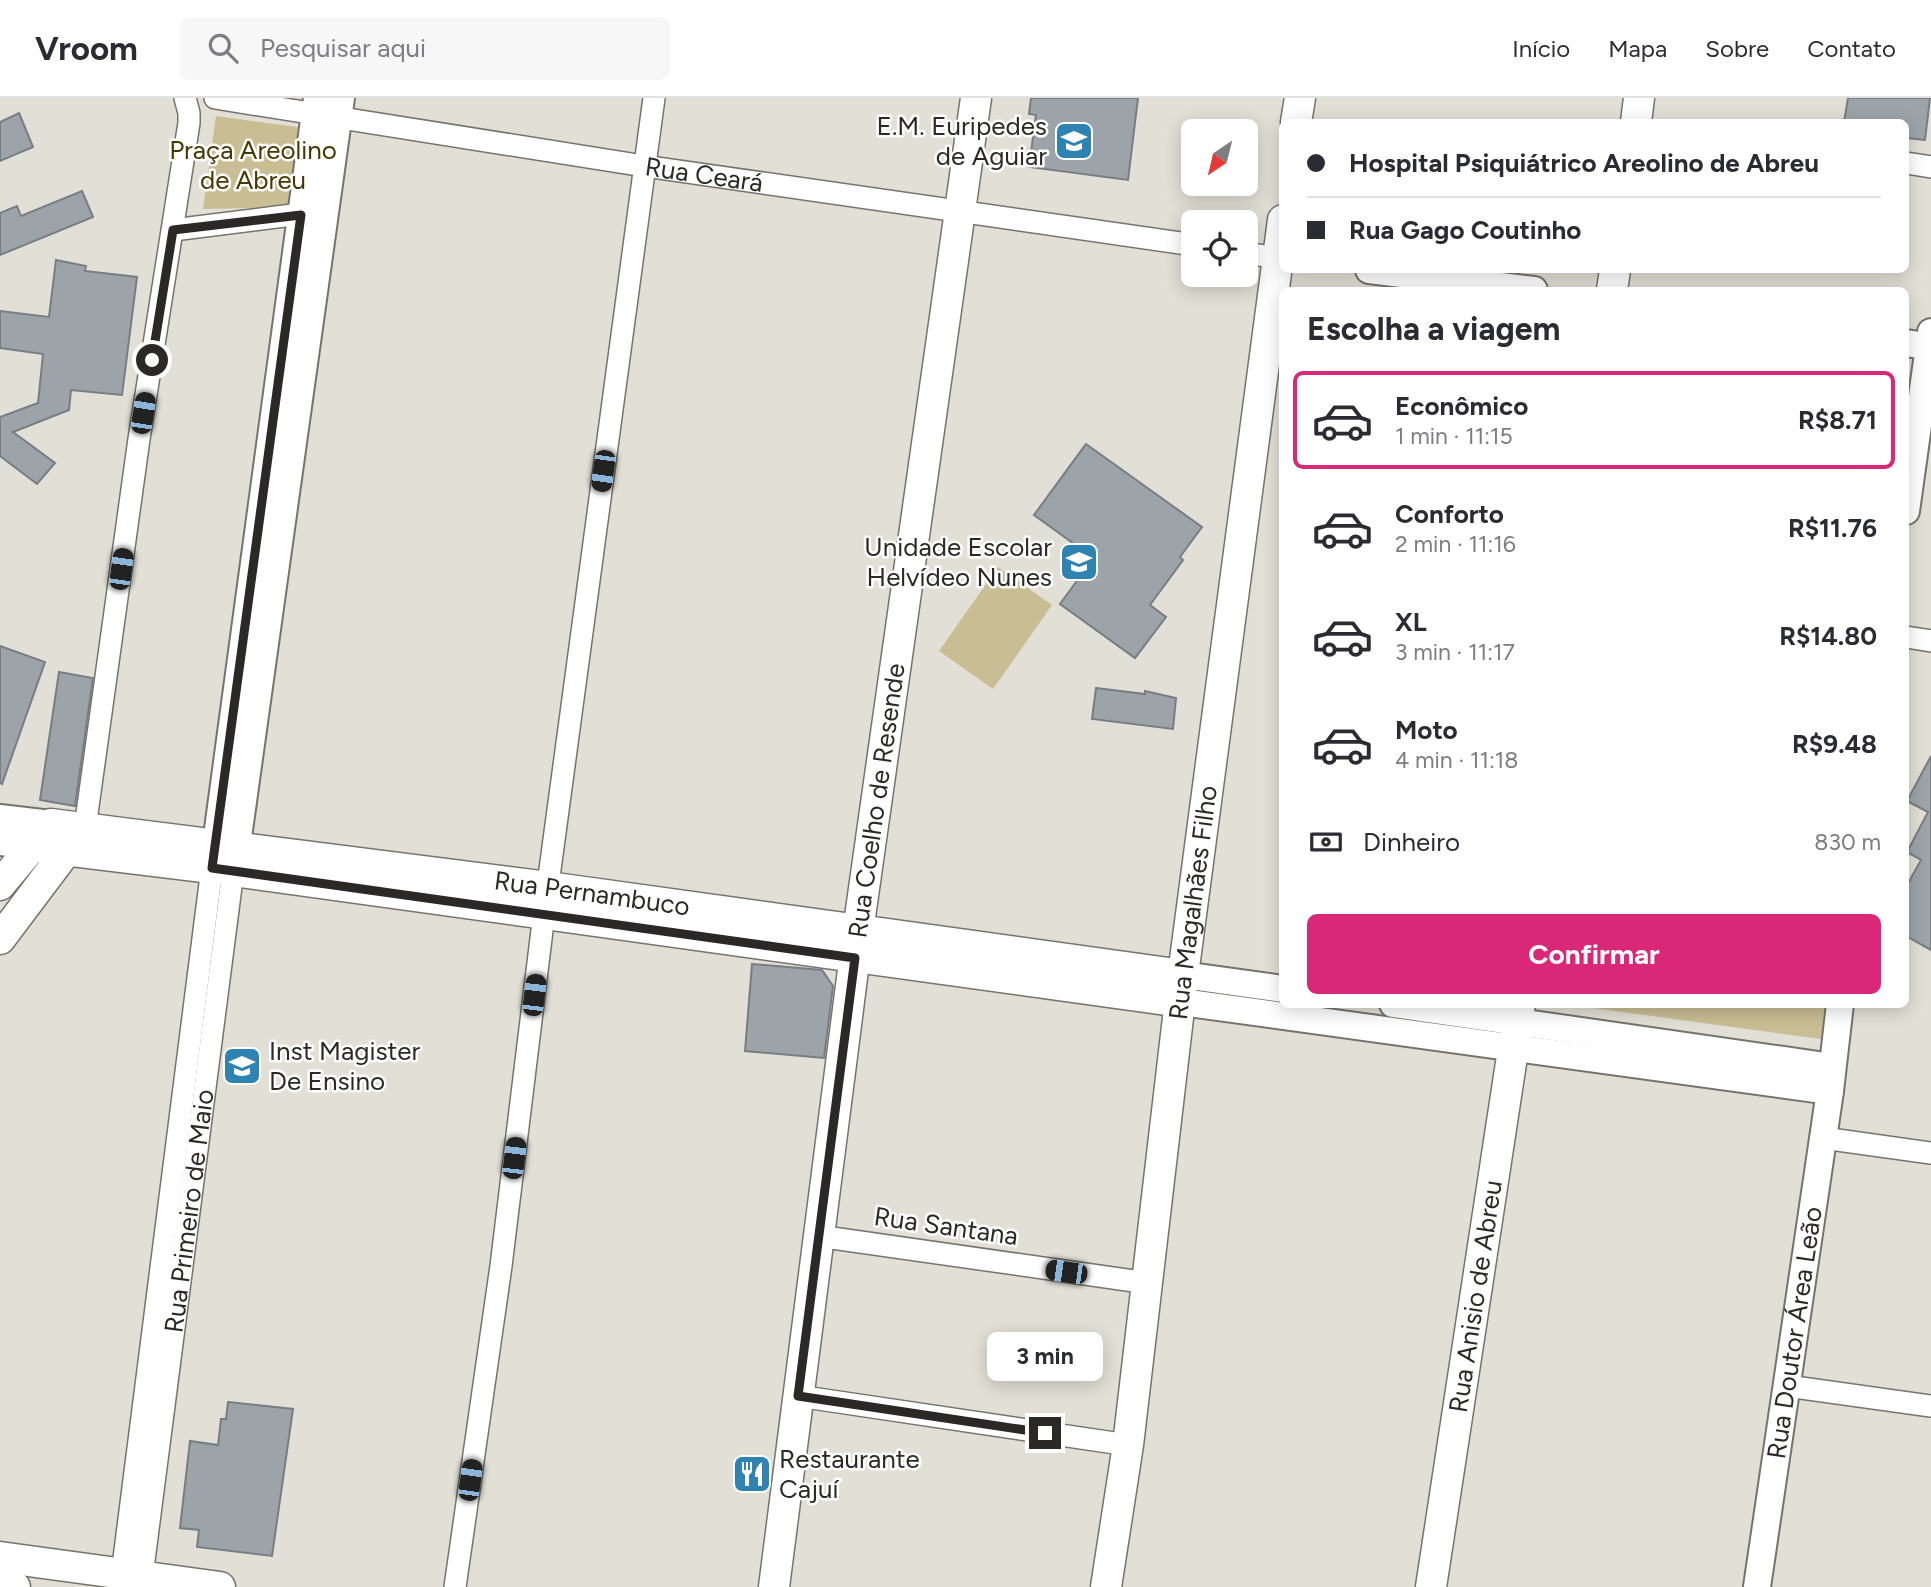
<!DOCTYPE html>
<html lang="pt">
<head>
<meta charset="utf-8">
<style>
	:root { --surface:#fff; --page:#f7f7f7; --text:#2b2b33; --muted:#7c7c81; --line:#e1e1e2; --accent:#db2777 }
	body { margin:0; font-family:Figtree,sans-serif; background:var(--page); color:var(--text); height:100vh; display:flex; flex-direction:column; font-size:26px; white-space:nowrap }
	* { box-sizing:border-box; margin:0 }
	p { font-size:23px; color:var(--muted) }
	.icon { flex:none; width:38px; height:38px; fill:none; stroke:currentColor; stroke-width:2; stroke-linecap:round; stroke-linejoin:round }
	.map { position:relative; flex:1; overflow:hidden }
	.sheet { position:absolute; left:1279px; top:189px; width:630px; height:721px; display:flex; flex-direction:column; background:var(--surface); border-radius:10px; box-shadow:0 4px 18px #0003 }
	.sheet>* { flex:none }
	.guide { position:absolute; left:1279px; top:21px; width:630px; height:154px; border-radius:10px; box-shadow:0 4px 18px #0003; display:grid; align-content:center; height:154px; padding:0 28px; background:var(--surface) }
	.needle { width:46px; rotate:215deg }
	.controls { position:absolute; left:1181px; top:21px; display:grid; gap:14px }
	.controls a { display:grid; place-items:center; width:77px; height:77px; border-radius:10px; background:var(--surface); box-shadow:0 4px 18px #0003; font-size:35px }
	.end { position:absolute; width:32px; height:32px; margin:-16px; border:9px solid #2a2926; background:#fff; box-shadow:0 0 0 4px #fff }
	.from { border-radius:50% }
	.bubble { position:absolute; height:49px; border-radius:10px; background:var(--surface); box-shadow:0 4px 18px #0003; font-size:23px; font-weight:700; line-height:49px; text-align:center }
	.car { position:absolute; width:21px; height:42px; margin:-21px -10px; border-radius:9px; box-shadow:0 0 5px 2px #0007; background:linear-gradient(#222 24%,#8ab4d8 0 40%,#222 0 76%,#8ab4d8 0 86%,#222 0) }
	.guide b { display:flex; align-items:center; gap:24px; height:66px; font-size:26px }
	.guide b+b { border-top:2px solid var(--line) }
	.guide i { width:18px; height:18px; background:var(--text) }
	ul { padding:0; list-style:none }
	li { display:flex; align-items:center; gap:21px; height:98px; margin:0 14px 10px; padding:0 14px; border:4px solid transparent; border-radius:10px }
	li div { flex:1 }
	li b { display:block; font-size:26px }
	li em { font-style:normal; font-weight:700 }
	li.active { border-color:var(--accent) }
	li>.icon { width:63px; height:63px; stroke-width:1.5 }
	h2 { padding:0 28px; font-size:32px; line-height:84px }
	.pay { display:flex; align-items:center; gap:18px; height:77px; padding:0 28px; font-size:26px }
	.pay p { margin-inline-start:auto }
	.action { display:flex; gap:14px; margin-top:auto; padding:14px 28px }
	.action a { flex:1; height:80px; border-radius:10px; background:var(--accent); color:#fff; font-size:28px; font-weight:700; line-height:80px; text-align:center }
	header { display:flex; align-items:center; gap:42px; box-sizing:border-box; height:98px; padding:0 35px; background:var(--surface); border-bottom:2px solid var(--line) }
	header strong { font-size:33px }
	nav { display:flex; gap:38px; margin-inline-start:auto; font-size:24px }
	.search { width:490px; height:63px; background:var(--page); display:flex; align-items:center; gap:18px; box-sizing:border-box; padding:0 24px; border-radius:10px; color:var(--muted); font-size:26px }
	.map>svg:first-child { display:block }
	.green { fill:#c9bd94 }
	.building { fill:#9ca4aa; stroke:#767e83; stroke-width:2 }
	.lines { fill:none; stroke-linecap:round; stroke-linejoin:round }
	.minor-casing { stroke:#76736b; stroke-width:24 }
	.tertiary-casing { stroke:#76736b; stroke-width:30 }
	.secondary-casing { stroke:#76736b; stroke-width:33 }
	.minor { stroke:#fff; stroke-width:21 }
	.tertiary { stroke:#fff; stroke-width:26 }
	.secondary { stroke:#fff; stroke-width:30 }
	.route { stroke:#2a2926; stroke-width:9 }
	.labels { text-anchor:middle; stroke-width:5; stroke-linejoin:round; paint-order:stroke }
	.poi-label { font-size:26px; fill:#2a2926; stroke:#fff; text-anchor:end }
	.park-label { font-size:26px; fill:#463800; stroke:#fff }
	.street-label { font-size:26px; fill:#2a2926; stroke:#fff }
</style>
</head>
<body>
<header>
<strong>Vroom</strong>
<div class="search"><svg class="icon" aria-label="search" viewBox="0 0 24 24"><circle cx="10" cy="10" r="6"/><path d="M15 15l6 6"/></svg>Pesquisar aqui</div>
<nav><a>Início</a><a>Mapa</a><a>Sobre</a><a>Contato</a></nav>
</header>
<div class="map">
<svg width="1931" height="1489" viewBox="0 0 1931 1489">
	<rect width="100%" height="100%" fill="#e2dfd6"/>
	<g class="green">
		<polygon points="216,18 312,31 298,109 203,111"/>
		<polygon points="998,469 1052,507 993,591 939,553"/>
		<polygon points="1571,907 1825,907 1821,941"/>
	</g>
	<g class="building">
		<polygon points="1031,0 1138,0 1128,82 1029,69 1036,17 1029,16"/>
		<polygon points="1848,0 1930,0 1925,42 1906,40 1906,24 1844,24"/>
		<polygon points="19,15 33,49 0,63 0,24"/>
		<polygon points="82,93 93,119 0,157 0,115 17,108 21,118"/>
		<polygon points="56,162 86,168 85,173 137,179 122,297 71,292 69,312 13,334 55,365 37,386 0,358 0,319 38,305 43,256 0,250 0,213 49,219"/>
		<polygon points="1086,346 1202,429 1180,459 1183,462 1150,507 1166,519 1135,560 1060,506 1090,465 1077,456 1081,451 1034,417"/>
		<polygon points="0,548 45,564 2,686 0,685"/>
		<polygon points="59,574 93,580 75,708 40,702"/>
		<polygon points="1096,590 1145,596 1145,593 1176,600 1173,631 1092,621"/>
		<polygon points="1931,658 1931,852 1906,838 1906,789 1921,762 1907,754 1928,714 1907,703"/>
		<polygon points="752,866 822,872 833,888 824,960 745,953"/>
		<polygon points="228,1304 293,1311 272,1458 197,1449 199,1432 180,1430 190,1343 218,1347 221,1321 226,1321"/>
	</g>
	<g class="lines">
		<defs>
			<g id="minor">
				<path id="s1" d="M 215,0 L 644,68 L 1194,147"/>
				<polyline points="1906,65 1931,69"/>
				<polyline points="173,132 316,114"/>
				<polyline points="1246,155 1277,160"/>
				<polyline points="1906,539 1931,543"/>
				<polyline points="85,730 139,341 189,25 189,15 185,0"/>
				<polyline points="1823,1040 1931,1055"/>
				<polyline points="818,1138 1148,1185"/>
				<polyline points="1787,1288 1931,1308"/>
				<polyline points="798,1298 1128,1347"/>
				<polyline points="122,1476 212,770"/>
				<path id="s2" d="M 142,1478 L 233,773"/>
				<polyline points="455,1489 501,1168 544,816 654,0"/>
			</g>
			<g id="tertiary">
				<polyline points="1369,172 1534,192"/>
				<polyline points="1906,245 1931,249"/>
				<polyline points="1906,413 1931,234"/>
				<polyline points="0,720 51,726 61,742"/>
				<polyline points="0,744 31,748"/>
				<polyline points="213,768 317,0"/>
				<polyline points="234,768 341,0"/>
				<polyline points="1183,877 1283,891"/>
				<polyline points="1181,904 1830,993"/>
				<polyline points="1393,906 1832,969"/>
				<path id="s3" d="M 1757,1489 L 1830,993 L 1840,906"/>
			</g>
			<g id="secondary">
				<polyline points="1296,24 1300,0"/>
				<polyline points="1636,24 1639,0"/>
				<polyline points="1612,192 1615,172"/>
				<polyline points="31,748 212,770 1181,904"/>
				<path id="s4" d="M 0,787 L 51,726 L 548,789 L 1183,877"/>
				<polyline points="0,841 67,752"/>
				<polyline points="0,1459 220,1489"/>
				<polyline points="0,1487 15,1489"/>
				<path id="s5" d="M 774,1489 L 858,833 L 976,0"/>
				<path id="s6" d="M 1106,1489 L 1128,1347 L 1183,877 L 1283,122"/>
				<path id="s7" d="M 1431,1489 L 1520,906"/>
			</g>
		</defs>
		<use href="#minor" class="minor-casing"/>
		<use href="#tertiary" class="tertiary-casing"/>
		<use href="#secondary" class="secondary-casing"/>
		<use href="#minor" class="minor"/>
		<use href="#tertiary" class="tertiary"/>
		<use href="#secondary" class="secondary"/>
	</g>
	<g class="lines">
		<polyline class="route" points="152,262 173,132 301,117 212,770 855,860 798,1298 1045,1335"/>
	</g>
	<defs>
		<symbol id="school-square" viewBox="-11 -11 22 22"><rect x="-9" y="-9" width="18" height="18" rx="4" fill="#2e83b2" stroke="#fff"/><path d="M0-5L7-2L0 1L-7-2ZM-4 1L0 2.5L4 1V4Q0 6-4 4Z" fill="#fff"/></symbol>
		<symbol id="restaurant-square" viewBox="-11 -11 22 22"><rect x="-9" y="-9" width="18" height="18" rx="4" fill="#2e83b2" stroke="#fff"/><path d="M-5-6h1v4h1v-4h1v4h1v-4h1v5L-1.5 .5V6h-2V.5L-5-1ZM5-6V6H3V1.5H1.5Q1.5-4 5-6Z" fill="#fff"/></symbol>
	</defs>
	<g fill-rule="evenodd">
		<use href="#school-square" x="1052" y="21" width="44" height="44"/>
		<use href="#school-square" x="1057" y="442" width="44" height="44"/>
		<use href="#school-square" x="220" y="946" width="44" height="44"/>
		<use href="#restaurant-square" x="730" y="1354" width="44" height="44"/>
	</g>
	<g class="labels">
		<g class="poi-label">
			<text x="1047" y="37">E.M. Euripedes<tspan x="1047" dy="30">de Aguiar</tspan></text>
			<text x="1052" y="458">Unidade Escolar<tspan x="1052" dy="30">Helvídeo Nunes</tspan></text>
			<text x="269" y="962" text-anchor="start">Inst Magister<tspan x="269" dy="30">De Ensino</tspan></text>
			<text x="779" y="1370" text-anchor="start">Restaurante<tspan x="779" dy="30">Cajuí</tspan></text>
		</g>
		<g class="park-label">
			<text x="253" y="61">Praça Areolino<tspan x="253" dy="30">de Abreu</tspan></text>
		</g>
		<g class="street-label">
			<text dy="9" stroke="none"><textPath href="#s1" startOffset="495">Rua Ceará</textPath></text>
			<text dy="9" stroke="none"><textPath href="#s5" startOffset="793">Rua Coelho de Resende</textPath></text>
			<text dy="9" stroke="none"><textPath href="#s4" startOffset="625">Rua Pernambuco</textPath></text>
			<text dy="9" stroke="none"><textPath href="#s6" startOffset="690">Rua Magalhães Filho</textPath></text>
			<text dy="9" stroke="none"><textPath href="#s2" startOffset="368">Rua Primeiro de Maio</textPath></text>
			<text transform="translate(946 1128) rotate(8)" y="9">Rua Santana</text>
			<text dy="9" stroke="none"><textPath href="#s7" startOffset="294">Rua Anisio de Abreu</textPath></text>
			<text dy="9" stroke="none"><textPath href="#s3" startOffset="257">Rua Doutor Área Leão</textPath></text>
		</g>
	</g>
</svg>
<div class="controls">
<a><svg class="needle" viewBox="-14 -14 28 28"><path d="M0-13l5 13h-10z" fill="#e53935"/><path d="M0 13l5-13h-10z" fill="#7c7c81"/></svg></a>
<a><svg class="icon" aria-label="locate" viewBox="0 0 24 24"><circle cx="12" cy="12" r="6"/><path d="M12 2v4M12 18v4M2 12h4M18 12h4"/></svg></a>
</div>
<i class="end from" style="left:152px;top:262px"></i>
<i class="end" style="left:1045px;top:1335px"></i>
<div class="bubble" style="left:987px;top:1234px;width:116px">3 min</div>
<i class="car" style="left:143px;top:315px;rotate:9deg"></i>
<i class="car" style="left:603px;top:373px;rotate:188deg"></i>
<i class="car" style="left:121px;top:471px;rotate:8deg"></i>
<i class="car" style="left:534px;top:897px;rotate:7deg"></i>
<i class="car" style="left:514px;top:1060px;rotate:7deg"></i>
<i class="car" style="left:1066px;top:1174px;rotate:278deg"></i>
<i class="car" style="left:470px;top:1382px;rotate:8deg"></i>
<div class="guide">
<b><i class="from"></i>Hospital Psiquiátrico Areolino de Abreu</b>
<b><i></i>Rua Gago Coutinho</b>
</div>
<section class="sheet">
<h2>Escolha a viagem</h2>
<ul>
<li class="active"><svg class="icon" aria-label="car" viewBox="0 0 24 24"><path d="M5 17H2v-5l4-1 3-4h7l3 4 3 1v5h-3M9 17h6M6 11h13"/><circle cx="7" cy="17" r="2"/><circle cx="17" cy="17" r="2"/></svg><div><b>Econômico</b><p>1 min · 11:15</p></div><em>R$8.71</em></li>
<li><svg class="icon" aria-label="car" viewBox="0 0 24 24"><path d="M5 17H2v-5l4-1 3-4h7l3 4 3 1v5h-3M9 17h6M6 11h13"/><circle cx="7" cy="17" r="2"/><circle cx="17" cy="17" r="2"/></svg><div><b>Conforto</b><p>2 min · 11:16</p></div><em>R$11.76</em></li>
<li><svg class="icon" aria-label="car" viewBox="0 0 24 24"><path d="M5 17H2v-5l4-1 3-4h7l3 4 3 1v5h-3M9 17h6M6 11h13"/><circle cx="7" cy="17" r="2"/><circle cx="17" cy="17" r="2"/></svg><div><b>XL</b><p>3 min · 11:17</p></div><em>R$14.80</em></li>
<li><svg class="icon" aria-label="car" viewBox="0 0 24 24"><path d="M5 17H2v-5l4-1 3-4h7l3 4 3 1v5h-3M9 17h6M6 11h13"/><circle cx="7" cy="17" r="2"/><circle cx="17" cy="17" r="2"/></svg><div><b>Moto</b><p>4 min · 11:18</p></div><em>R$9.48</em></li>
</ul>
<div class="pay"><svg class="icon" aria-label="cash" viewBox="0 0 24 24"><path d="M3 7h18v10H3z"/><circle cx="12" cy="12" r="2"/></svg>Dinheiro<p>830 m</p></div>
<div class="action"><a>Confirmar</a></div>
</section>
</div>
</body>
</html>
